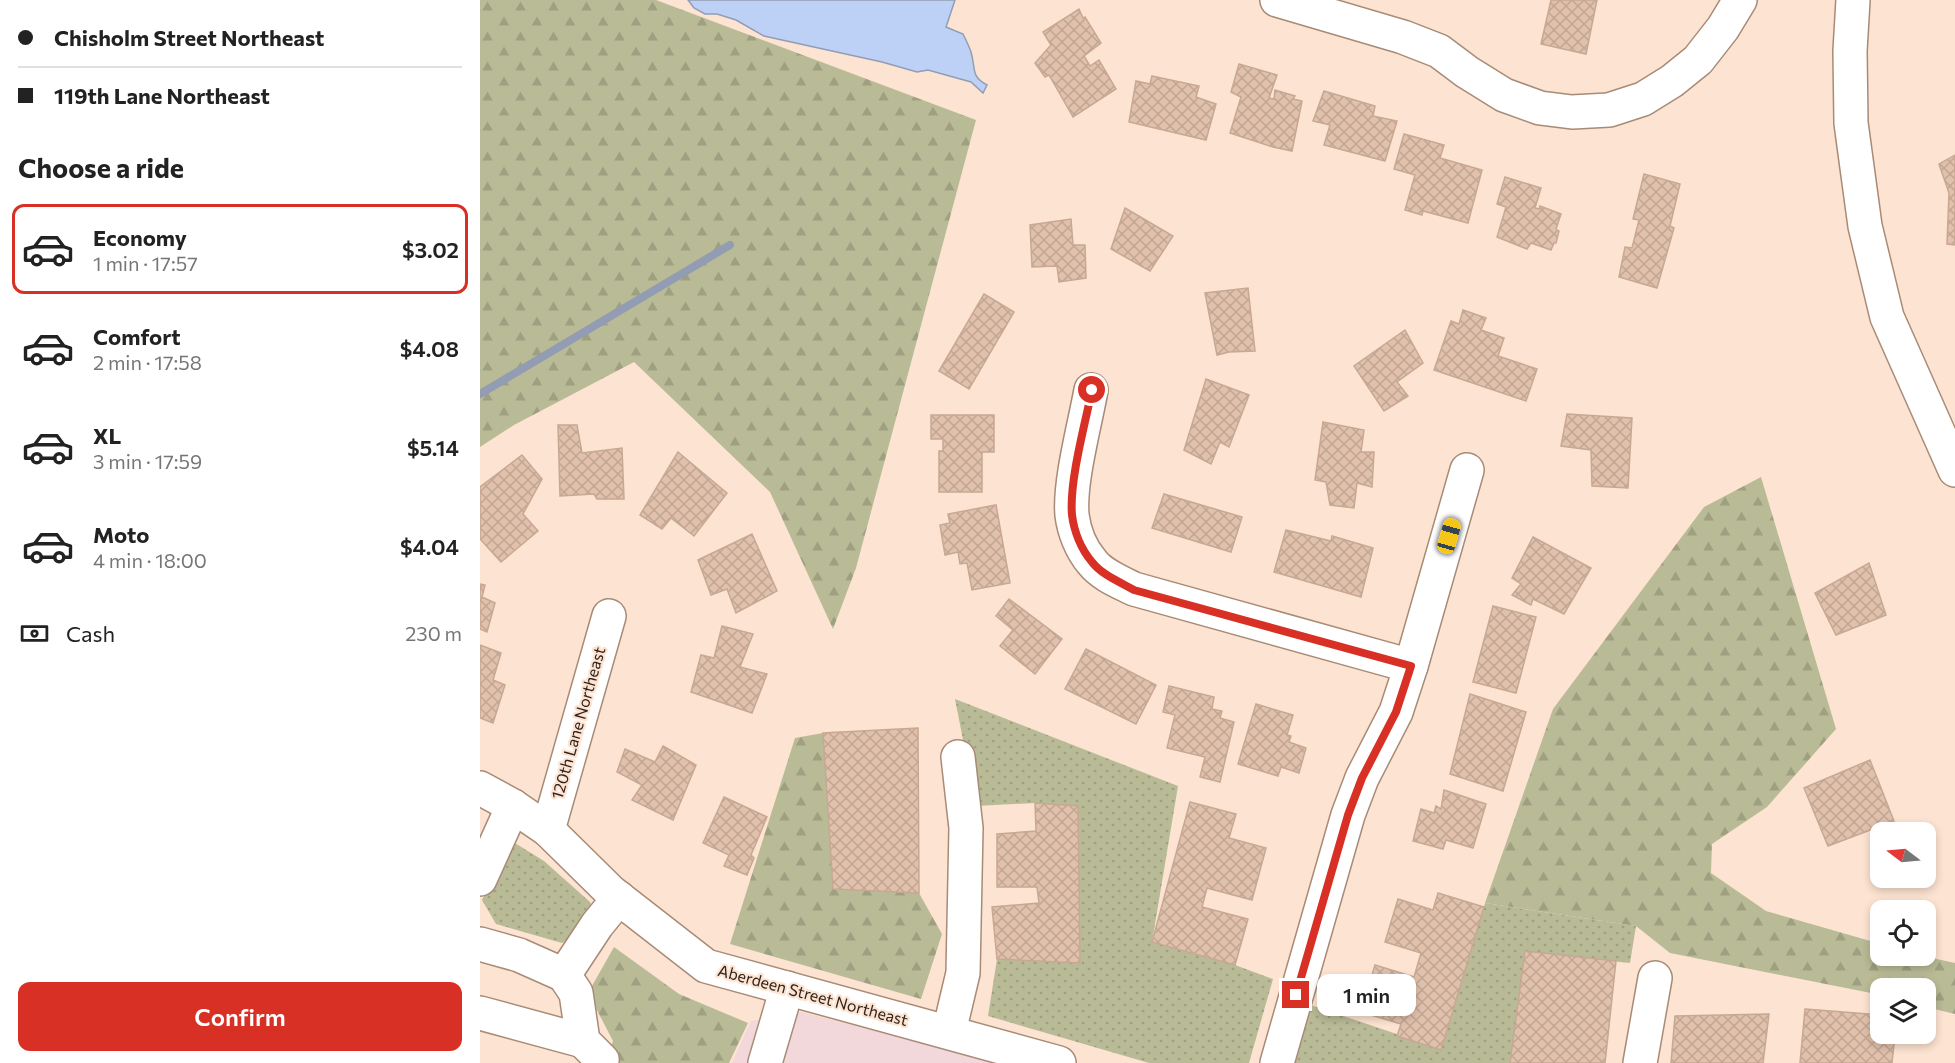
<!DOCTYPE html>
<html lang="en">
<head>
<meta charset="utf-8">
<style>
	:root { --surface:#fff; --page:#f2f2f2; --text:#222; --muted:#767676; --line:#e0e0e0; --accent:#d93025 }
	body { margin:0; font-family:Commissioner,sans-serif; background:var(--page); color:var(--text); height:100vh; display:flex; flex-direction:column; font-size:22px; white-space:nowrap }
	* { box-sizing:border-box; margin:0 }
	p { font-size:20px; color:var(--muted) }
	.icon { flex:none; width:33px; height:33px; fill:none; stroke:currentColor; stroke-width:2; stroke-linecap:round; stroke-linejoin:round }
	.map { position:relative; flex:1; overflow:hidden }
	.sheet { display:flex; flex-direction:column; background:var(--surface); width:480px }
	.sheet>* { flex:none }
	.banner { display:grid; align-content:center; height:132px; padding:0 18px; background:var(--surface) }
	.needle { width:39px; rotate:286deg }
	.buttons { position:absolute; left:1390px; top:822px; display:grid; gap:12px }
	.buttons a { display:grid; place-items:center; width:66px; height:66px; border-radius:12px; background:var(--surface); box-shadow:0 3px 9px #0003; font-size:30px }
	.end { position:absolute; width:27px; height:27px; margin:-14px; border:8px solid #d93025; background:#fff; box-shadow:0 0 0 3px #fff }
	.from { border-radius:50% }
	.bubble { position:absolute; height:42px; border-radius:12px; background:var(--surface); box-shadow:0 3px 9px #0003; font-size:20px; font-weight:600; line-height:42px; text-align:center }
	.car { position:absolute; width:18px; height:36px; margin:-18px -9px; border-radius:8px; box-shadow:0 0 4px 2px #0007; background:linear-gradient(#f5c518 24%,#345 0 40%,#f5c518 0 76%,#345 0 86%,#f5c518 0) }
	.banner b { display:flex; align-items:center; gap:21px; height:57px; font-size:22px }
	.banner b+b { border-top:2px solid var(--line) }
	.banner i { width:15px; height:15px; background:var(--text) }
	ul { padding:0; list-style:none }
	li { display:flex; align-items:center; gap:18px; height:90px; margin:0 12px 9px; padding:0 6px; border:3px solid transparent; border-radius:12px }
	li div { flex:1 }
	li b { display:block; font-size:22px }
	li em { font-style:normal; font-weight:600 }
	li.selected { border-color:var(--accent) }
	li>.icon { width:54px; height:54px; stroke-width:1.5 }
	h2 { padding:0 18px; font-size:27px; line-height:72px }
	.pay { display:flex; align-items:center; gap:15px; height:66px; padding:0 18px; font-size:22px }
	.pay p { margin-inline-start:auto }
	.button { display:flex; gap:12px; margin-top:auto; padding:12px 18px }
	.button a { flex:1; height:69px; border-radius:12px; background:var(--accent); color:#fff; font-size:24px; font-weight:600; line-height:69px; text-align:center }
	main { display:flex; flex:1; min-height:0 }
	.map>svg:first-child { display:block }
	.commercial { fill:#f2d7db }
	.grass { fill:url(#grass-dots) }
	.forest { fill:url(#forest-firs) }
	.water { fill:#bdd1f6; stroke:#929db4; stroke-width:1.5 }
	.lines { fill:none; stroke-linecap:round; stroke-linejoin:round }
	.stream { stroke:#929db4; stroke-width:8 }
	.building { fill:url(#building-cross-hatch); stroke:#c7a893; stroke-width:1.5 }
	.minor-casing { stroke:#a88b76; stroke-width:36 }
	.minor { stroke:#fff; stroke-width:33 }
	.route { stroke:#d93025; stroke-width:8 }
	.labels { text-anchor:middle; stroke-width:4.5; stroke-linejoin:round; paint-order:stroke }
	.street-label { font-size:16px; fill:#2f231b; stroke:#fde3d1 }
</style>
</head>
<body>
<main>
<section class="sheet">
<div class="banner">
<b><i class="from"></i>Chisholm Street Northeast</b>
<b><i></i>119th Lane Northeast</b>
</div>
<h2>Choose a ride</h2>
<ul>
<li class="selected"><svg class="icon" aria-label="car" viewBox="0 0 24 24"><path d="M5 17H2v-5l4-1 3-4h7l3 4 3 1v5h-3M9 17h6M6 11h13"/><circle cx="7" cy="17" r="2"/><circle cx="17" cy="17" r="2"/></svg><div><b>Economy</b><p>1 min · 17:57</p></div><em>$3.02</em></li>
<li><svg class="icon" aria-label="car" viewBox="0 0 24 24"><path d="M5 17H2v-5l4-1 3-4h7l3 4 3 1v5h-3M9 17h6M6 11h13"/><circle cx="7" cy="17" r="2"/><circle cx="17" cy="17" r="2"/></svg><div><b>Comfort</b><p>2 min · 17:58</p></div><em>$4.08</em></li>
<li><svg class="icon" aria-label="car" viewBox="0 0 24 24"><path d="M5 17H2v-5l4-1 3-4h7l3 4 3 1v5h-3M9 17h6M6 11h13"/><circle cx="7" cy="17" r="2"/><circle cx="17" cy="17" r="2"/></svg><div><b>XL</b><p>3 min · 17:59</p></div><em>$5.14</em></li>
<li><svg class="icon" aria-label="car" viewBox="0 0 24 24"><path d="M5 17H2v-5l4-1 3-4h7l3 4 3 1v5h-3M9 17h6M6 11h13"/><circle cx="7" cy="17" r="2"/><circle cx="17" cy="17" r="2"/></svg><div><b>Moto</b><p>4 min · 18:00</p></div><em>$4.04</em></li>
</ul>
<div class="pay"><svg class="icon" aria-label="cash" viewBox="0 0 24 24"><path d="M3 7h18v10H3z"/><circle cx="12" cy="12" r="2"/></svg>Cash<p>230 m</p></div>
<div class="button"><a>Confirm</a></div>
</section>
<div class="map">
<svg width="1475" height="1063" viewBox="0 0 1475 1063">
	<defs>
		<pattern id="grass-dots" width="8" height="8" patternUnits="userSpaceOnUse" patternTransform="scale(1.5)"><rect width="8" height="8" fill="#b9bb96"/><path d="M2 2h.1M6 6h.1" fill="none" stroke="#9fa081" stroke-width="1.8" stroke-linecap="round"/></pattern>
		<pattern id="forest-firs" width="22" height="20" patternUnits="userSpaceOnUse" patternTransform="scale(1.5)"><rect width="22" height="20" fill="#b9bb96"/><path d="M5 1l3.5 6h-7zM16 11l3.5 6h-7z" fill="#9fa081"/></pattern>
		<pattern id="building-cross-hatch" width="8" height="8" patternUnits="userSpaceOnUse" patternTransform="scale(1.5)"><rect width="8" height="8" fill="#e1c1ac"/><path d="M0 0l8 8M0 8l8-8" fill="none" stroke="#c1a693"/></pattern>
	</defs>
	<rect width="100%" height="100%" fill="#fde3d1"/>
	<polygon class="commercial" points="321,1012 460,1048 512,1063 252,1063 271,1021"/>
	<g class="grass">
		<polygon points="475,699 698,786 672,942 755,965 793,979 769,1063 669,1063 508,1016 517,959 600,963 598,806 555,803 496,806"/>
		<polygon points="30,840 64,861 110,902 117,925 82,943 16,924 2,900"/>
		<polygon points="1005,903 1156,926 1150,963 1045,952 1030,1063 808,1063 825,1003 961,1049"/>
	</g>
	<g class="forest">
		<polygon points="0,0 176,0 496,120 376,568 353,629 290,492 154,362 34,425 0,447"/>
		<polygon points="1281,477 1356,729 1287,807 1232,844 1231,873 1286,911 1401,944 1401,956 1443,956 1475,963 1475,1014 1446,1007 1446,988 1401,988 1401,995 1190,953 1156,926 1005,903 1073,709 1224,507"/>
		<polygon points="343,733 353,889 439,893 462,934 441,999 250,944 315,738"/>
		<polygon points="134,947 199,994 268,1023 249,1063 126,1063 133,1041 108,993"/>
	</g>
	<path class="water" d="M 208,0 L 475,0 L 466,27 L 483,34 C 486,40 489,46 491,52 C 496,68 490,76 507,85 L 503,93 L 491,82 L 448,70 L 437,72 L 402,62 L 284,36 L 256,20 L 237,14 L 225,14 L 214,8 Z"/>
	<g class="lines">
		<polyline class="stream" points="0,394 250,245"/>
	</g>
	<g class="building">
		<polygon points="1071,0 1117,0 1106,54 1061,44"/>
		<polygon points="599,9 603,18 605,17 621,43 604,56 610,66 619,60 636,89 593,117 569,75 565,77 555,63 571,45 563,32"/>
		<polygon points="759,64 797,75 789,98 794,99 795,90 815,96 813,99 822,101 812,151 793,147 750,133 761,97 751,92"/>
		<polygon points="672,76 719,86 716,97 736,104 726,140 649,122 656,81 670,84"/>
		<polygon points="844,91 895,106 893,116 917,121 905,161 844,145 850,125 833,121"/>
		<polygon points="924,134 964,145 960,158 1002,170 988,223 943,211 942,215 925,210 935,175 914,169"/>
		<polygon points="1475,155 1475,245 1467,244 1469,193 1459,164"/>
		<polygon points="1164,174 1200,184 1190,226 1194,228 1177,288 1139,277 1145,247 1152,248 1159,220 1153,219"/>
		<polygon points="1025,177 1061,188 1055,208 1059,209 1060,206 1081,214 1076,229 1079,231 1076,243 1074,243 1071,250 1051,243 1047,249 1017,237 1026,207 1017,204"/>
		<polygon points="645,208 693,236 670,271 631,249"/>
		<polygon points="591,219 593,245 605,245 606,278 579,282 577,266 552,267 550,225"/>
		<polygon points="768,288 775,351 749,352 737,355 725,293"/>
		<polygon points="504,294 534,312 489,389 459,371"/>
		<polygon points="983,310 1006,318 1001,330 1024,338 1018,356 1057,369 1046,401 954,370 971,321 979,324"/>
		<polygon points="925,330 943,363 917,382 928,396 904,411 874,366"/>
		<polygon points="726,379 769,395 749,447 740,442 731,464 704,450"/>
		<polygon points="1087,414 1152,418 1148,488 1112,486 1111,450 1081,446"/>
		<polygon points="451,415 514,415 514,452 502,452 502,492 459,492 459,451 463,451 463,439 451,439"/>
		<polygon points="843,422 884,430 881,452 894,452 892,487 877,483 874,508 850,505 846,482 835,480"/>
		<polygon points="78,425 97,425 102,453 142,448 144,499 117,499 114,494 80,496"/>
		<polygon points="198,452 247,493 214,536 191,518 182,529 160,515"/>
		<polygon points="42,455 62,479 43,514 58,531 21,562 0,539 0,487"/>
		<polygon points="684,494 762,517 751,552 672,528"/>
		<polygon points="516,505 530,583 492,590 487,563 480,564 478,552 465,555 460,525 470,523 468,514"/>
		<polygon points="806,530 851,541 852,536 893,548 881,597 794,572"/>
		<polygon points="272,534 297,591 256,613 247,589 231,595 218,560"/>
		<polygon points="1053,537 1111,568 1084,614 1053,599 1051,605 1032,595 1041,584 1032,578"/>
		<polygon points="1389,563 1406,615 1356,635 1335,593"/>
		<polygon points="0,584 5,585 2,597 15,603 7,632 0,629"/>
		<polygon points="529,599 582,639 555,674 520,646 533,630 516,616"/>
		<polygon points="1013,606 1056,617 1036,693 993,682"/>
		<polygon points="242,626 273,634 260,667 287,674 272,713 211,692 221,655 234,658"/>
		<polygon points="0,645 21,653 13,680 25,685 13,723 0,718"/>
		<polygon points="606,649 676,685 656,724 585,689"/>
		<polygon points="689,686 734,697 732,709 742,711 740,718 754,722 740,782 720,777 725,757 687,748 695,715 683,712"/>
		<polygon points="990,694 1046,712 1023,791 970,774"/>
		<polygon points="776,704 813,715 807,735 811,736 809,742 826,748 819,773 801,767 798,776 758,764"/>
		<polygon points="438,728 439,893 353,889 343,733"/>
		<polygon points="183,746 216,765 193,820 152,800 162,785 137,772 145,749 175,762"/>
		<polygon points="1390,760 1414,821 1348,846 1324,788"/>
		<polygon points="964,790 1006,804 993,848 966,840 963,849 933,841 941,809 954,813 956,806 961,809"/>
		<polygon points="244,797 287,817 271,855 274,858 267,875 244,866 249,855 223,843"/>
		<polygon points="710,802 756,814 749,838 786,848 772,900 727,888 722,907 768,919 755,965 672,942"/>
		<polygon points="555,803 598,806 600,963 517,959 512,907 559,903 557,887 517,887 517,834 556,831"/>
		<polygon points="958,893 1004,907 961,1050 917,1036 921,1024 881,1012 895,965 934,977 941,953 905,942 918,899 953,910"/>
		<polygon points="1045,951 1136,961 1125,1063 1030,1063"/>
		<polygon points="1325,1009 1401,1015 1401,1034 1415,1034 1412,1063 1320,1063"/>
		<polygon points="1289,1014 1283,1063 1191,1063 1195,1016"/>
	</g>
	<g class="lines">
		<defs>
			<g id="minor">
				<polyline points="797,0 923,37 959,51 987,72 1024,95 1060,108 1092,112 1129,110 1163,99 1192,81 1218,60 1243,28 1260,0"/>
				<polyline points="1373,0 1370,51 1371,123 1385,226 1407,317 1475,470"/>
				<path d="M 611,390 C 605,424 589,482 592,515 C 594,531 601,549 612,562 C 622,575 640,582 654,589 L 931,666"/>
				<polyline points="0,788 33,806 68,830 131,892 226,966 579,1063"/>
				<polyline points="68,830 129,616"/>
				<polyline points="0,879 33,806"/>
				<polyline points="0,944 39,955 84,975"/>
				<polyline points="0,1013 103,1041"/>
				<polyline points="469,1032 483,973 486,828 478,757"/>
				<polyline points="121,1063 122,1060 103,1041 96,993 84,975 117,925 139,898"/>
				<polyline points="285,1063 307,988"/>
				<polyline points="797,1063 868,815 882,778 916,712 931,666 987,470"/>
				<polyline points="1160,1063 1175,978"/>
			</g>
		</defs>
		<use href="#minor" class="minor-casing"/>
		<use href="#minor" class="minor"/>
	</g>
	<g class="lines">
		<path class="route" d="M 612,390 C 605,424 589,482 592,515 C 594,531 601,549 612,562 C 622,575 640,582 654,590 L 931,666 L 916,712 L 882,778 L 868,815 L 816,995"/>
	</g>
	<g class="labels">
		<g class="street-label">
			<text transform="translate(98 723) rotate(-74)" y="6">120th Lane Northeast</text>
			<text transform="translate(333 995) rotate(15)" y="6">Aberdeen Street Northeast</text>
		</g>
	</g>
</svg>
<div class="buttons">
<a><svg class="needle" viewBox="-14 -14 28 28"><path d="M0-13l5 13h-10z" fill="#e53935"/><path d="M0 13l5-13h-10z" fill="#767676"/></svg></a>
<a><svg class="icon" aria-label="locate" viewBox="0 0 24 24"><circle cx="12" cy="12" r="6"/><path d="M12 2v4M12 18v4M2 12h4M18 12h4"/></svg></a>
<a><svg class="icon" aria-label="layers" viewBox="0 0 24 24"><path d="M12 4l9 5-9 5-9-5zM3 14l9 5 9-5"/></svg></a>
</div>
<i class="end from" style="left:612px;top:390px"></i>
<i class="end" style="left:816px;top:995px"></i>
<div class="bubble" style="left:837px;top:974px;width:99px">1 min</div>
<i class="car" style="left:969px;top:536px;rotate:16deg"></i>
</div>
</main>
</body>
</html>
